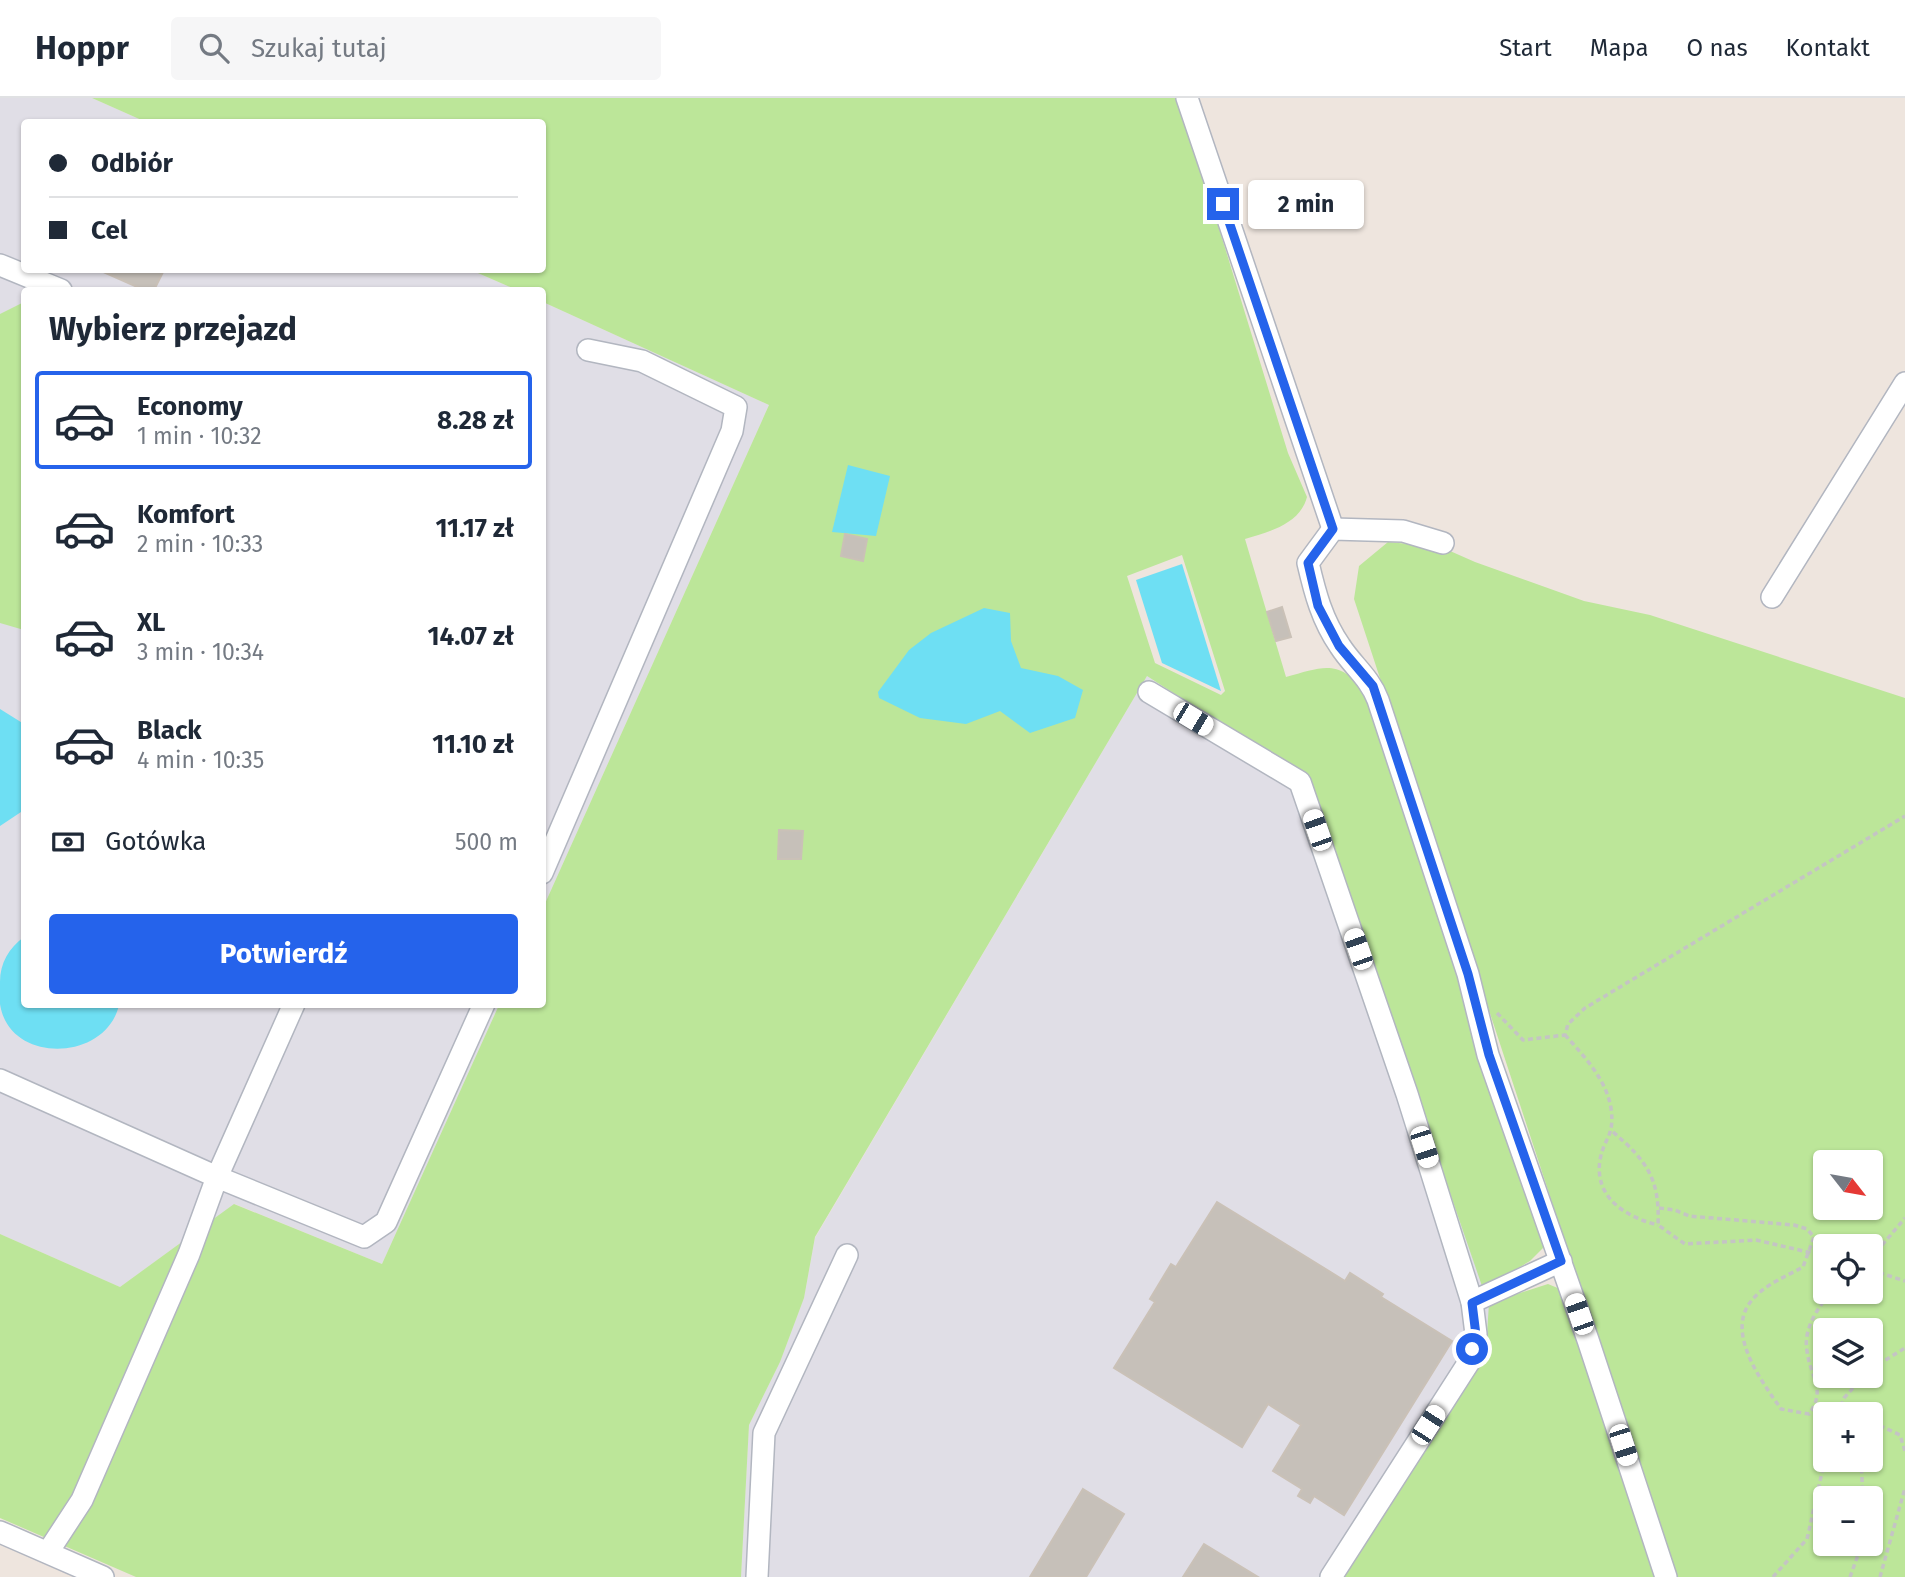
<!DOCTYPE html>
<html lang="pl">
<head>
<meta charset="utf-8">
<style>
	:root { --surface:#fff; --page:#f6f6f7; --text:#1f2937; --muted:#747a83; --line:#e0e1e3; --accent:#2563eb }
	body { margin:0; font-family:"Fira Sans",sans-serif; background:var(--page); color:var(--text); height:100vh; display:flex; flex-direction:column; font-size:26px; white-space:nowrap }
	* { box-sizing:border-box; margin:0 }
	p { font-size:23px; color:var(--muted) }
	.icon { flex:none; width:38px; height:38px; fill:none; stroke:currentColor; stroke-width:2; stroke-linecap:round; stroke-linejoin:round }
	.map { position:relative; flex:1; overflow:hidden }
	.drawer { position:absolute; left:21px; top:189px; width:525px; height:721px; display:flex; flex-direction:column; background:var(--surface); border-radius:7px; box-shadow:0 2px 5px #0004 }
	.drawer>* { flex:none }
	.hud { position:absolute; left:21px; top:21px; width:525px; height:154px; border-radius:7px; box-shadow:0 2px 5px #0004; display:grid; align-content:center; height:154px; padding:0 28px; background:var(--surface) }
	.needle { width:46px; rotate:121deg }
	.tools { position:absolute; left:1813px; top:1052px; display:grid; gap:14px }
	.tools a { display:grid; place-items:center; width:70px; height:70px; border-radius:7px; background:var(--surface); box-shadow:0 2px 5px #0004; font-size:35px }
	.end { position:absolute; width:32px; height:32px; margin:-16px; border:9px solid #2563eb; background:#fff; box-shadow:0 0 0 4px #fff }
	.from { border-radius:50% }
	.bubble { position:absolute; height:49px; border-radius:7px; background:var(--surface); box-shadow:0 2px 5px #0004; font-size:23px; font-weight:700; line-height:49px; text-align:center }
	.car { position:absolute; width:21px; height:42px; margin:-21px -10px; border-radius:9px; box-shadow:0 0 5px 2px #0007; background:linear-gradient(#fff 24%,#345 0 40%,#fff 0 76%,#345 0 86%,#fff 0) }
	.hud b { display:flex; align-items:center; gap:24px; height:66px; font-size:26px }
	.hud b+b { border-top:2px solid var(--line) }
	.hud i { width:18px; height:18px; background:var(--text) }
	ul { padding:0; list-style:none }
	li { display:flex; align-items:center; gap:21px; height:98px; margin:0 14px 10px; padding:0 14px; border:4px solid transparent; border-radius:7px }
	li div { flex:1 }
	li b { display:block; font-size:26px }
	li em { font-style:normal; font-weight:700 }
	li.selected { border-color:var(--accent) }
	li>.icon { width:63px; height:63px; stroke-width:1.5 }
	h2 { padding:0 28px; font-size:32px; line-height:84px }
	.pay { display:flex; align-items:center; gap:18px; height:77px; padding:0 28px; font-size:26px }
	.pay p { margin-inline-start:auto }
	.primary-button { display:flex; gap:14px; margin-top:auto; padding:14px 28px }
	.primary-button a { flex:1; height:80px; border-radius:7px; background:var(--accent); color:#fff; font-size:28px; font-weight:700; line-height:80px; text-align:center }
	header { display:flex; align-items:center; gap:42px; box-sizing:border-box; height:98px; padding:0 35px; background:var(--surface); border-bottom:2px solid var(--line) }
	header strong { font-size:33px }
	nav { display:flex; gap:38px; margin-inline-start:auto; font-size:24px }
	.search { width:490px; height:63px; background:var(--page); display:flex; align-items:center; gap:18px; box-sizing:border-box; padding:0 24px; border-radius:7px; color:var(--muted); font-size:26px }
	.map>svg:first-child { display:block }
	.industrial { fill:#e0dee6 }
	.green { fill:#bce699; fill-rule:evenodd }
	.water { fill:#6edff3 }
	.building { fill:#c6c0b9; stroke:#cac1b7; stroke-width:2 }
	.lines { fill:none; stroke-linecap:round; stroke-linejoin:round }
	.minor-casing { stroke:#b2b6c0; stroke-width:24 }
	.path { stroke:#c4c4c4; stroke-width:3.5; stroke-dasharray:5 3.5; stroke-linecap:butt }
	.minor { stroke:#fff; stroke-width:21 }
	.route { stroke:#2563eb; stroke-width:9 }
</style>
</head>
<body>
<header>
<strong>Hoppr</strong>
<div class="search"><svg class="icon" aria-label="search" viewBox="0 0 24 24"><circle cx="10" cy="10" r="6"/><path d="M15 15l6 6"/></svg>Szukaj tutaj</div>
<nav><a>Start</a><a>Mapa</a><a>O nas</a><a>Kontakt</a></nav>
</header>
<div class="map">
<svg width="1905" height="1479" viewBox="0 0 1905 1479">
	<rect width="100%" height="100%" fill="#eee5de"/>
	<g class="industrial">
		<polygon points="0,0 92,0 146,24 24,24 24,172 471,172 517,192 24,192 24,906 499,907 382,1166 235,1106 120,1189 0,1136"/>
		<polygon points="543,204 769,307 543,810"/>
		<polygon points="1147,578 1308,682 1499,1232 1350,1479 741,1479 749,1327 780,1264 804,1200 815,1140"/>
	</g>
	<g class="green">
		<path d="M 92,0 L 1179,0 L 1288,355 L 1307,399 C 1300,426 1269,434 1245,441 L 1286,579 C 1323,569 1339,560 1366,595 L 1546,1147 L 1530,1163 L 1483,1191 L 1308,682 L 1147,578 L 815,1139 L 804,1200 L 780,1264 L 749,1327 L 741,1479 L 136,1479 L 0,1420 L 0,1136 L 120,1189 L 234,1106 L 382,1166 L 499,907 L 542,906 L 543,810 L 769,307 L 543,204 L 542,192 L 517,192 L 471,172 L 542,172 L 542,24 L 146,24 ZM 1182,457 L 1225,593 L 1221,597 L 1155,565 L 1127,478 Z"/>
		<polygon points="24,204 24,532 0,525 0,216"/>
		<path d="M 1388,444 L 1441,449 L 1475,464 L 1584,503 L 1650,517 L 1905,600 L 1905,1479 L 1675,1479 L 1354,501 L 1359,468 ZM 1825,1064 L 1871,1064 L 1871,1110 L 1825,1110 ZM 1825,1148 L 1871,1148 L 1871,1194 L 1825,1194 ZM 1825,1232 L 1871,1232 L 1871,1278 L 1825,1278 ZM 1825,1316 L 1871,1316 L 1871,1362 L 1825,1362 ZM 1825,1400 L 1871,1400 L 1871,1446 L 1825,1446 Z"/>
		<polygon points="1548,1186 1560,1191 1656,1479 1342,1479 1478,1261 1487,1236 1489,1205"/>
	</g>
	<g class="water">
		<polygon points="848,367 890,378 876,438 832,434"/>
		<polygon points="1182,466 1221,593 1162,565 1136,482"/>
		<polygon points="984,510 1010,515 1011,543 1021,570 1058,578 1083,592 1075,620 1030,635 1000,613 966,626 920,620 879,600 878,594 909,552 931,535"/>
		<polygon points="0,611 24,626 24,712 0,728"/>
		<path d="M 24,839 L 24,906 L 119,907 C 106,964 9,967 0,906 C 0,899 0,891 0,884 C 0,865 9,850 24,839 Z"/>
	</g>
	<g class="building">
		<polygon points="99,172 164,172 154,192 144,192"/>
		<polygon points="845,436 867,441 863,463 841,458"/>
		<polygon points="1282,509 1291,539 1276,543 1267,514"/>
		<polygon points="779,732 803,733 801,761 778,761"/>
		<polygon points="1217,1104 1345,1183 1350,1175 1383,1196 1381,1199 1452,1243 1344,1417 1314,1398 1310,1405 1298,1398 1302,1391 1273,1373 1301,1327 1268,1306 1242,1349 1114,1270 1155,1204 1150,1201 1171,1166 1176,1169"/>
		<polygon points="1083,1391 1124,1416 1086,1479 1030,1479"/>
		<polygon points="1204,1446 1258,1479 1183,1479"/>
	</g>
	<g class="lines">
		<defs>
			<g id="minor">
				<polyline points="1187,0 1333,431"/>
				<polyline points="0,167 61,192"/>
				<path d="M 1443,445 L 1403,433 L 1333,431 L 1308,465 C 1315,495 1322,522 1340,548 C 1352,567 1370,580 1378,602 L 1468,876 L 1488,957 L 1588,1242 L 1666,1479"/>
				<polyline points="1772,499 1905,285"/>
				<polyline points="1149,594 1300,684 1407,996 1472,1204 1476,1236 1469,1264 1331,1479"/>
				<polyline points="542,775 732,333 736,309 642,263 588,252"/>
				<polyline points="0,982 217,1079 294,906"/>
				<polyline points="1472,1204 1561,1163"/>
				<polyline points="0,1434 103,1479"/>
				<polyline points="48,1454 82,1402 189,1156 217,1079 364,1139 386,1124 484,906"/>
				<polyline points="757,1479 764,1335 847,1157"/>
			</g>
		</defs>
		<use href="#minor" class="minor-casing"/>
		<g class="path">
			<polyline points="1497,915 1523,942 1565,937 1568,926 1585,910 1905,718"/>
			<path d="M 1565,937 C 1584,958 1606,981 1611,1010 C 1615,1039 1604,1039 1600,1062 C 1594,1100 1626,1119 1658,1127"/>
			<path d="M 1613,1034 C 1647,1063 1660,1081 1658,1127 L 1685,1146 L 1756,1142 L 1825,1158"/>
			<path d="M 1659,1110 L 1675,1112 L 1689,1118 L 1794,1127 L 1807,1131 L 1814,1139 L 1803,1169 C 1785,1179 1761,1188 1749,1206 C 1727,1238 1763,1285 1781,1311 L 1809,1316 C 1827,1291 1810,1279 1807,1253 C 1803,1230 1818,1210 1831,1194"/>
			<polyline points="1871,1160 1905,1120"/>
			<polyline points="1871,1172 1905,1183"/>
			<polyline points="1871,1271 1905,1250"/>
			<polyline points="1838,1316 1844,1300 1864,1278"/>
			<polyline points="1871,1331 1883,1329 1900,1337 1905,1353"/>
			<polyline points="1861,1362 1863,1400"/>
			<polyline points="1773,1479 1807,1441 1825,1361"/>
			<polyline points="1850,1479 1862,1446"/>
			<polyline points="1880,1479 1905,1390"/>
		</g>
		<use href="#minor" class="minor"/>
	</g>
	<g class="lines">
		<polyline class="route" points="1223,106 1333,431 1308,465 1318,508 1339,548 1373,588 1468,876 1489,957 1561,1163 1472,1205 1476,1237 1472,1251"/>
	</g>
</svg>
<div class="tools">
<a><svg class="needle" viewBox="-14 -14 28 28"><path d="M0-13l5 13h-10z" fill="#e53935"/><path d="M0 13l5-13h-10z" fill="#747a83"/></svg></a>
<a><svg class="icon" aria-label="locate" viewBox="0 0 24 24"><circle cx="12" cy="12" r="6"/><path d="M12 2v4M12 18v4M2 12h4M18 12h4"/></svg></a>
<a><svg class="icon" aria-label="layers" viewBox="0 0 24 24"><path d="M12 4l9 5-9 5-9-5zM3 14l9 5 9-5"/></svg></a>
<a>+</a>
<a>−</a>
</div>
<i class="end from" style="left:1472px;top:1251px"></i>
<i class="end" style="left:1223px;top:106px"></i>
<div class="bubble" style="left:1248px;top:82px;width:116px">2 min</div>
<i class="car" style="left:1193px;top:621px;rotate:121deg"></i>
<i class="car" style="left:1317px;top:732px;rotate:341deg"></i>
<i class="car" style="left:1358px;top:851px;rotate:341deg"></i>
<i class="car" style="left:1424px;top:1049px;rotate:162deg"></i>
<i class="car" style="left:1579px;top:1216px;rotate:341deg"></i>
<i class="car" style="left:1428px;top:1327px;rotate:33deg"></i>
<i class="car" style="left:1623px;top:1347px;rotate:162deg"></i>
<div class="hud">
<b><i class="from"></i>Odbiór</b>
<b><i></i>Cel</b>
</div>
<section class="drawer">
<h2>Wybierz przejazd</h2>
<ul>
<li class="selected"><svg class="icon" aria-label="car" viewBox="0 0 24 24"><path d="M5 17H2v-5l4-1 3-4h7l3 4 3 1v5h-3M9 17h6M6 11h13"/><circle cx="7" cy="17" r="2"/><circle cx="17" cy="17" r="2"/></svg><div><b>Economy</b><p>1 min · 10:32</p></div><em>8.28 zł</em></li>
<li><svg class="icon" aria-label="car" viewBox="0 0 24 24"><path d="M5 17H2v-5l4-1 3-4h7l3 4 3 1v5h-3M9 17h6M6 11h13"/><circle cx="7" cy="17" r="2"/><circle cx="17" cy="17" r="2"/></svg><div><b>Komfort</b><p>2 min · 10:33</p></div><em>11.17 zł</em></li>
<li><svg class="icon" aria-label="car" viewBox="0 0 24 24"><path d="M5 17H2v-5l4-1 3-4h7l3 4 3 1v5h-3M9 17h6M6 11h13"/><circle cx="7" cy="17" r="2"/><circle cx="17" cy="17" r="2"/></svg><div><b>XL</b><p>3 min · 10:34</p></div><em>14.07 zł</em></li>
<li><svg class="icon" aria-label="car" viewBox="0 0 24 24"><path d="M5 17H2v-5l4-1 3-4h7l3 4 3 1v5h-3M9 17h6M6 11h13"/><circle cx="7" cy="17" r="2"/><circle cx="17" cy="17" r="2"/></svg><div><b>Black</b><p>4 min · 10:35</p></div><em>11.10 zł</em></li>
</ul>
<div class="pay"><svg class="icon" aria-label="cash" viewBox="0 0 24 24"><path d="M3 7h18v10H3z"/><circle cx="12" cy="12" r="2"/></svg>Gotówka<p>500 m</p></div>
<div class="primary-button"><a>Potwierdź</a></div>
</section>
</div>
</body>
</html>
